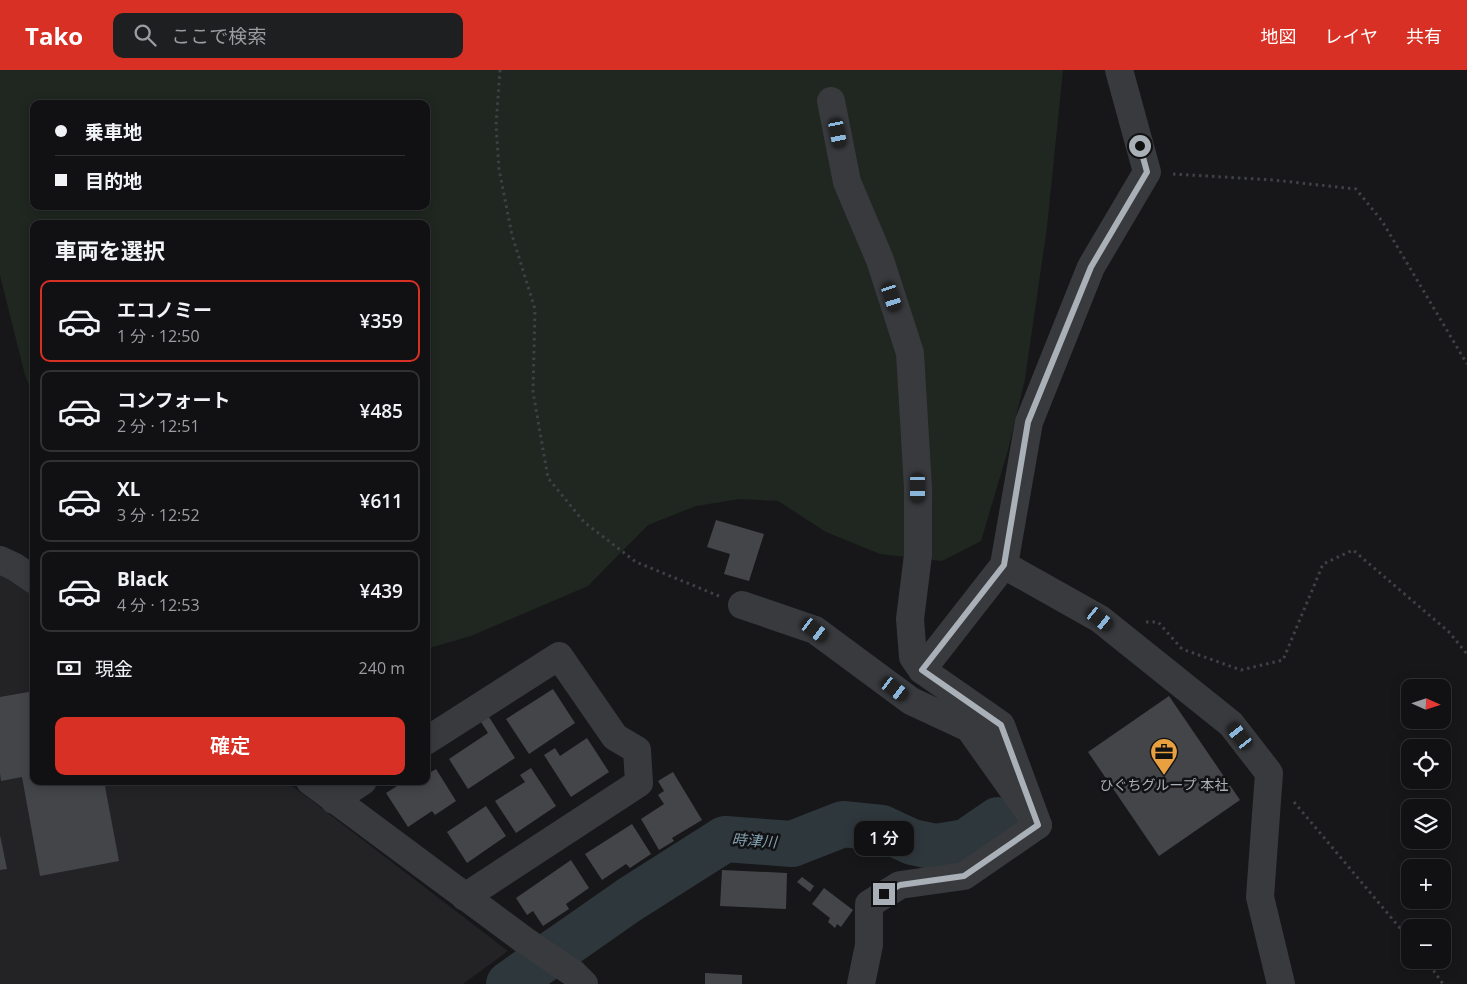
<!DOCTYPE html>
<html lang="ja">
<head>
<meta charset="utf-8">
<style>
	:root { --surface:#111113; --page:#1e1f21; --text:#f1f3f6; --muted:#9c9da0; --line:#303133; --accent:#d93025 }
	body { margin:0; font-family:"Open Sans","Noto Sans JP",sans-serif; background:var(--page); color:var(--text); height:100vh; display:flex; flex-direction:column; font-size:19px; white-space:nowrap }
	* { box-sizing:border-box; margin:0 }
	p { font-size:16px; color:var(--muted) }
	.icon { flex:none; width:28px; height:28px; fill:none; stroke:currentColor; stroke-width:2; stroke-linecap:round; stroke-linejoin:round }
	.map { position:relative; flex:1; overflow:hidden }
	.panel { position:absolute; left:30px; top:150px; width:400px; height:565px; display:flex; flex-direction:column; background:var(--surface); border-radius:10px; box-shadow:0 2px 12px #0003,0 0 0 1px var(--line) }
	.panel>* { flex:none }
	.guide { position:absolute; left:30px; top:30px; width:400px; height:110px; border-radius:10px; box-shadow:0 2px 12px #0003,0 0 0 1px var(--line); display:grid; align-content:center; height:110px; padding:0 25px; background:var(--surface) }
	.needle { width:32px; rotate:93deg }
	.tools { position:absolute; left:1401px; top:609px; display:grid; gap:10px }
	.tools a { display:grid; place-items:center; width:50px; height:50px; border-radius:10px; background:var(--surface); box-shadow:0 2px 12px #0003,0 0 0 1px var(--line); font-size:25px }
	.end { position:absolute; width:22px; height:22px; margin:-11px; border:6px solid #aab0b8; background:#111; box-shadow:0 0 0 2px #111 }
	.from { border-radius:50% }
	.bubble { position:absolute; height:35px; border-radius:10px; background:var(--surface); box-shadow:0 2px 12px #0003,0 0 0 1px var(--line); font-size:16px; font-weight:600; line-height:35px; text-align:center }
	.car { position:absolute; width:15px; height:30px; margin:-15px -8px; border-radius:6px; box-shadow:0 0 4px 1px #0007; background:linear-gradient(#222 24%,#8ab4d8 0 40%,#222 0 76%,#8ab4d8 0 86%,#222 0) }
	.guide b { display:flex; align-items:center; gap:18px; height:48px; font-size:19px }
	.guide b+b { border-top:1px solid var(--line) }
	.guide i { width:12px; height:12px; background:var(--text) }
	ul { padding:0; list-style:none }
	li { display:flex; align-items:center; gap:15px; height:82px; margin:0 10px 8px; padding:0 15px; border:2px solid var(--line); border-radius:10px }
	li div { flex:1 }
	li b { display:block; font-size:19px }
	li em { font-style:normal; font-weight:600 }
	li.on { border-color:var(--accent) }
	li>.icon { width:45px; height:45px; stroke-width:1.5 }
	h2 { padding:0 25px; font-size:22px; line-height:60px }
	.pay { display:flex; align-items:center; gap:12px; height:55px; padding:0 25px; font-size:19px }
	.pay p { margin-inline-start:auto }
	.action { display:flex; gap:10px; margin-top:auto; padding:10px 25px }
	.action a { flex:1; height:58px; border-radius:10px; background:var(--accent); color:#fff; font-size:20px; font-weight:600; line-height:58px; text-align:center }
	header { display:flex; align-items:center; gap:30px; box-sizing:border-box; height:70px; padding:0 25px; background:var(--accent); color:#fff }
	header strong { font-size:24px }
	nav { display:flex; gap:28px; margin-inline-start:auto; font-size:18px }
	.search { width:350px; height:45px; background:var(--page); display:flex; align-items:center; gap:12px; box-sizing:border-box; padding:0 18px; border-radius:10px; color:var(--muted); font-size:19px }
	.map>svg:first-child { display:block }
	.built { fill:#232326 }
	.green { fill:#1f2720; fill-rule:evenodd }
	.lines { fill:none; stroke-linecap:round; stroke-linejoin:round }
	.river { stroke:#2e373c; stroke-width:46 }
	.building { fill:#444549 }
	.path { stroke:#3e4145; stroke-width:3; stroke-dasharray:2.5 4; stroke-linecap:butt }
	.minor { stroke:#383a3e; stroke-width:28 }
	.tertiary { stroke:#383a3e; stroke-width:28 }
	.route { stroke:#aab0b8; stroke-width:6 }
	.labels { text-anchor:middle; stroke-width:5; stroke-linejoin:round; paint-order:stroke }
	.poi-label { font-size:14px; fill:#aab0b8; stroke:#121214 }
	.water-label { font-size:15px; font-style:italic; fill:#83a0b1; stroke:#121214 }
</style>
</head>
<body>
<header>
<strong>Tako</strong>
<div class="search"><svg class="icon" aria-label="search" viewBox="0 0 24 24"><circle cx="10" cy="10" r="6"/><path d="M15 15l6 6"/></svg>ここで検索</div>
<nav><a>地図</a><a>レイヤ</a><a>共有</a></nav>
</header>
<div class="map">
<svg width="1467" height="914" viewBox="0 0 1467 914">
	<rect width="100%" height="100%" fill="#171719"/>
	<polygon class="built" points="0,505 15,512 34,526 34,711 286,711 508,881 463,914 0,914"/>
	<path class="green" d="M 0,0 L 1063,0 L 1047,157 L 1025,309 L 1008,380 L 981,471 L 942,491 L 880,484 L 826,462 L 778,431 L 740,429 L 696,436 L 648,455 L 588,516 L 471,566 L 426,579 L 426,154 L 34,154 L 34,328 L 25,305 L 0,205 ZM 34,34 L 426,34 L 426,136 L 34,136 Z"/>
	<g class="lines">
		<polyline class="river" points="509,914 629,830 725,769 792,774 843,754 882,758 912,772 936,777 966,772 998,750"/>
	</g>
	<g class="building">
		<polygon points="716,450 764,464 749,511 724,504 730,484 707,477"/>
		<polygon points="553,619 575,653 529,684 506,649"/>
		<polygon points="34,621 34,711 104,711 119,791 40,806 22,707 1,711 0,703 0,627"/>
		<polygon points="1169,626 1240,730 1159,786 1088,682"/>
		<polygon points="489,647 515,688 468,719 449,689 488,663 481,652"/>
		<polygon points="587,668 609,702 571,727 544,685 555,678 560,686"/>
		<polygon points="531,698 556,736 516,763 495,731 525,712 520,705"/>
		<polygon points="436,699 456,731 435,745 432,741 408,757 386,723 405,711 411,711 413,714 417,711 426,711 426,705"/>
		<polygon points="673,702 702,750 672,768 674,771 659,780 641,749 664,734 658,725 664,721 658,711"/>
		<polygon points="486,736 506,766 467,793 447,762"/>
		<polygon points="632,754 651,784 630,798 626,794 602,810 585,784"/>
		<polygon points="0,765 7,799 0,800"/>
		<polygon points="571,790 589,818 566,834 569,839 543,856 533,841 527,845 516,828"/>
		<polygon points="722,800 787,803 786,839 720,836"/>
		<polygon points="802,807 814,816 810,822 797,812"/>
		<polygon points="824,818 853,840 841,857 837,854 835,858 828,852 830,848 812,834"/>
		<polygon points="705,903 742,905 742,914 705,914"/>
	</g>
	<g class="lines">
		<g class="path">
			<polyline points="500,0 496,55 499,99 512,165 535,239 533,322 548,408 584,452 636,492 719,526"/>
			<polyline points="1173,104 1273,110 1356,119 1382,151 1467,294"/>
			<polyline points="1146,552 1158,552 1182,579 1241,600 1283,590 1323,494 1353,480 1449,562 1467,584"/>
			<polyline points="1294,732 1410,870"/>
			<polyline points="1426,890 1443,914"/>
		</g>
		<g class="minor">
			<polyline points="831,31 847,112 880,190 910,283 918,418 918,485 910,549 913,587 922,600"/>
			<polyline points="1004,495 1100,549 1231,654 1269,703 1260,827 1281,914"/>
			<polyline points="742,535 815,560 911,631 969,658 1038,755 964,806 900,815 869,834 869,875 861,914"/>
			<polyline points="426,671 559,586 615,667 637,680 639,713 465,827"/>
			<polyline points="334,730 363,711"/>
			<polyline points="1038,755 1001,655 922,600 1004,495 1029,352 1091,197 1147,102 1119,0"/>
		</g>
		<g class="tertiary">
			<polyline points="0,490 15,497 34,510"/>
			<polyline points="310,711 524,870 573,903 584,914"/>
		</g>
	</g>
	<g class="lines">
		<polyline class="route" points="884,824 900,815 964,806 1038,755 1001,655 922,600 1004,495 1028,352 1091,197 1147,102 1140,76"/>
	</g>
	<defs>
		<symbol id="office-pin" viewBox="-11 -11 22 30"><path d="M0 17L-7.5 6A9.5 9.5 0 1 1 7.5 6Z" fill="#e9a140" stroke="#121214"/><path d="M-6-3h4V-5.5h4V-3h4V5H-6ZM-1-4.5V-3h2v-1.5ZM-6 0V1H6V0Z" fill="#111"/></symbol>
	</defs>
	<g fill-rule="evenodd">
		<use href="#office-pin" x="1148" y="666" width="32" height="43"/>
	</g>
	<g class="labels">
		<g class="poi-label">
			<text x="1164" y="720">ひぐちグループ 本社</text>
		</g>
		<g class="water-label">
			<text transform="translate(754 771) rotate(4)" y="5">時津川</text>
		</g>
	</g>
</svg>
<div class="tools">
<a><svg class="needle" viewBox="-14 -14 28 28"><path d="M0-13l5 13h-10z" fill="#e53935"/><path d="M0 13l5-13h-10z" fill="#9c9da0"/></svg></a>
<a><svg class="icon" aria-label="locate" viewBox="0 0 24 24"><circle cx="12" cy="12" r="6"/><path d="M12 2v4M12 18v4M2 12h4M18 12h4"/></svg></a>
<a><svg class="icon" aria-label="layers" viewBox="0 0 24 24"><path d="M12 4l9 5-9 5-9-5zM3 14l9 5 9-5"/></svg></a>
<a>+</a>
<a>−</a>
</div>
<i class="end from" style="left:1140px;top:76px"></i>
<i class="end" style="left:884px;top:824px"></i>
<div class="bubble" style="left:854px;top:751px;width:60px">1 分</div>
<i class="car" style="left:838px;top:63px;rotate:169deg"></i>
<i class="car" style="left:892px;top:227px;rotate:162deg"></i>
<i class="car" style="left:918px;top:418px;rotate:180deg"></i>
<i class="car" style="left:1100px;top:549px;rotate:129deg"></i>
<i class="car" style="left:815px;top:560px;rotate:127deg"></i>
<i class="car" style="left:895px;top:619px;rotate:127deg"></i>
<i class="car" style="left:1240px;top:666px;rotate:322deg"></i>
<div class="guide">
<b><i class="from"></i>乗車地</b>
<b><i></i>目的地</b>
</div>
<section class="panel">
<h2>車両を選択</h2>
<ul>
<li class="on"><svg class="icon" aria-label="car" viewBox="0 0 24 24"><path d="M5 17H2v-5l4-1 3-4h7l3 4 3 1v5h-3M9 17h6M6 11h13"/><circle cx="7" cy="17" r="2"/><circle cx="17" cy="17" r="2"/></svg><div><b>エコノミー</b><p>1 分 · 12:50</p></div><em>¥359</em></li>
<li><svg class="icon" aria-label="car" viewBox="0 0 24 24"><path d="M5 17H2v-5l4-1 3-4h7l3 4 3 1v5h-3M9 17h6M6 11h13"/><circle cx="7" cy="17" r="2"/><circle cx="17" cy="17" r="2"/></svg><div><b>コンフォート</b><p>2 分 · 12:51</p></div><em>¥485</em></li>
<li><svg class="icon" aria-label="car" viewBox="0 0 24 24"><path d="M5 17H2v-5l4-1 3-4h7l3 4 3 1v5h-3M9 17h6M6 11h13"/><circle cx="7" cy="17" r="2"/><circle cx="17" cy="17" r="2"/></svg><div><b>XL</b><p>3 分 · 12:52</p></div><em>¥611</em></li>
<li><svg class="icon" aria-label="car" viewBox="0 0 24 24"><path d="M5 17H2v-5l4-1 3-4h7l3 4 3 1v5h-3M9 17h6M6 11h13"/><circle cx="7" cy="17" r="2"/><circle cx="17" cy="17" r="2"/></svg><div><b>Black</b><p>4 分 · 12:53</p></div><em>¥439</em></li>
</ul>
<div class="pay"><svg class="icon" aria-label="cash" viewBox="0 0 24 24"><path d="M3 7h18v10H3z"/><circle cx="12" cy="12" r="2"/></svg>現金<p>240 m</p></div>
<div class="action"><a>確定</a></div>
</section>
</div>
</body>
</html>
